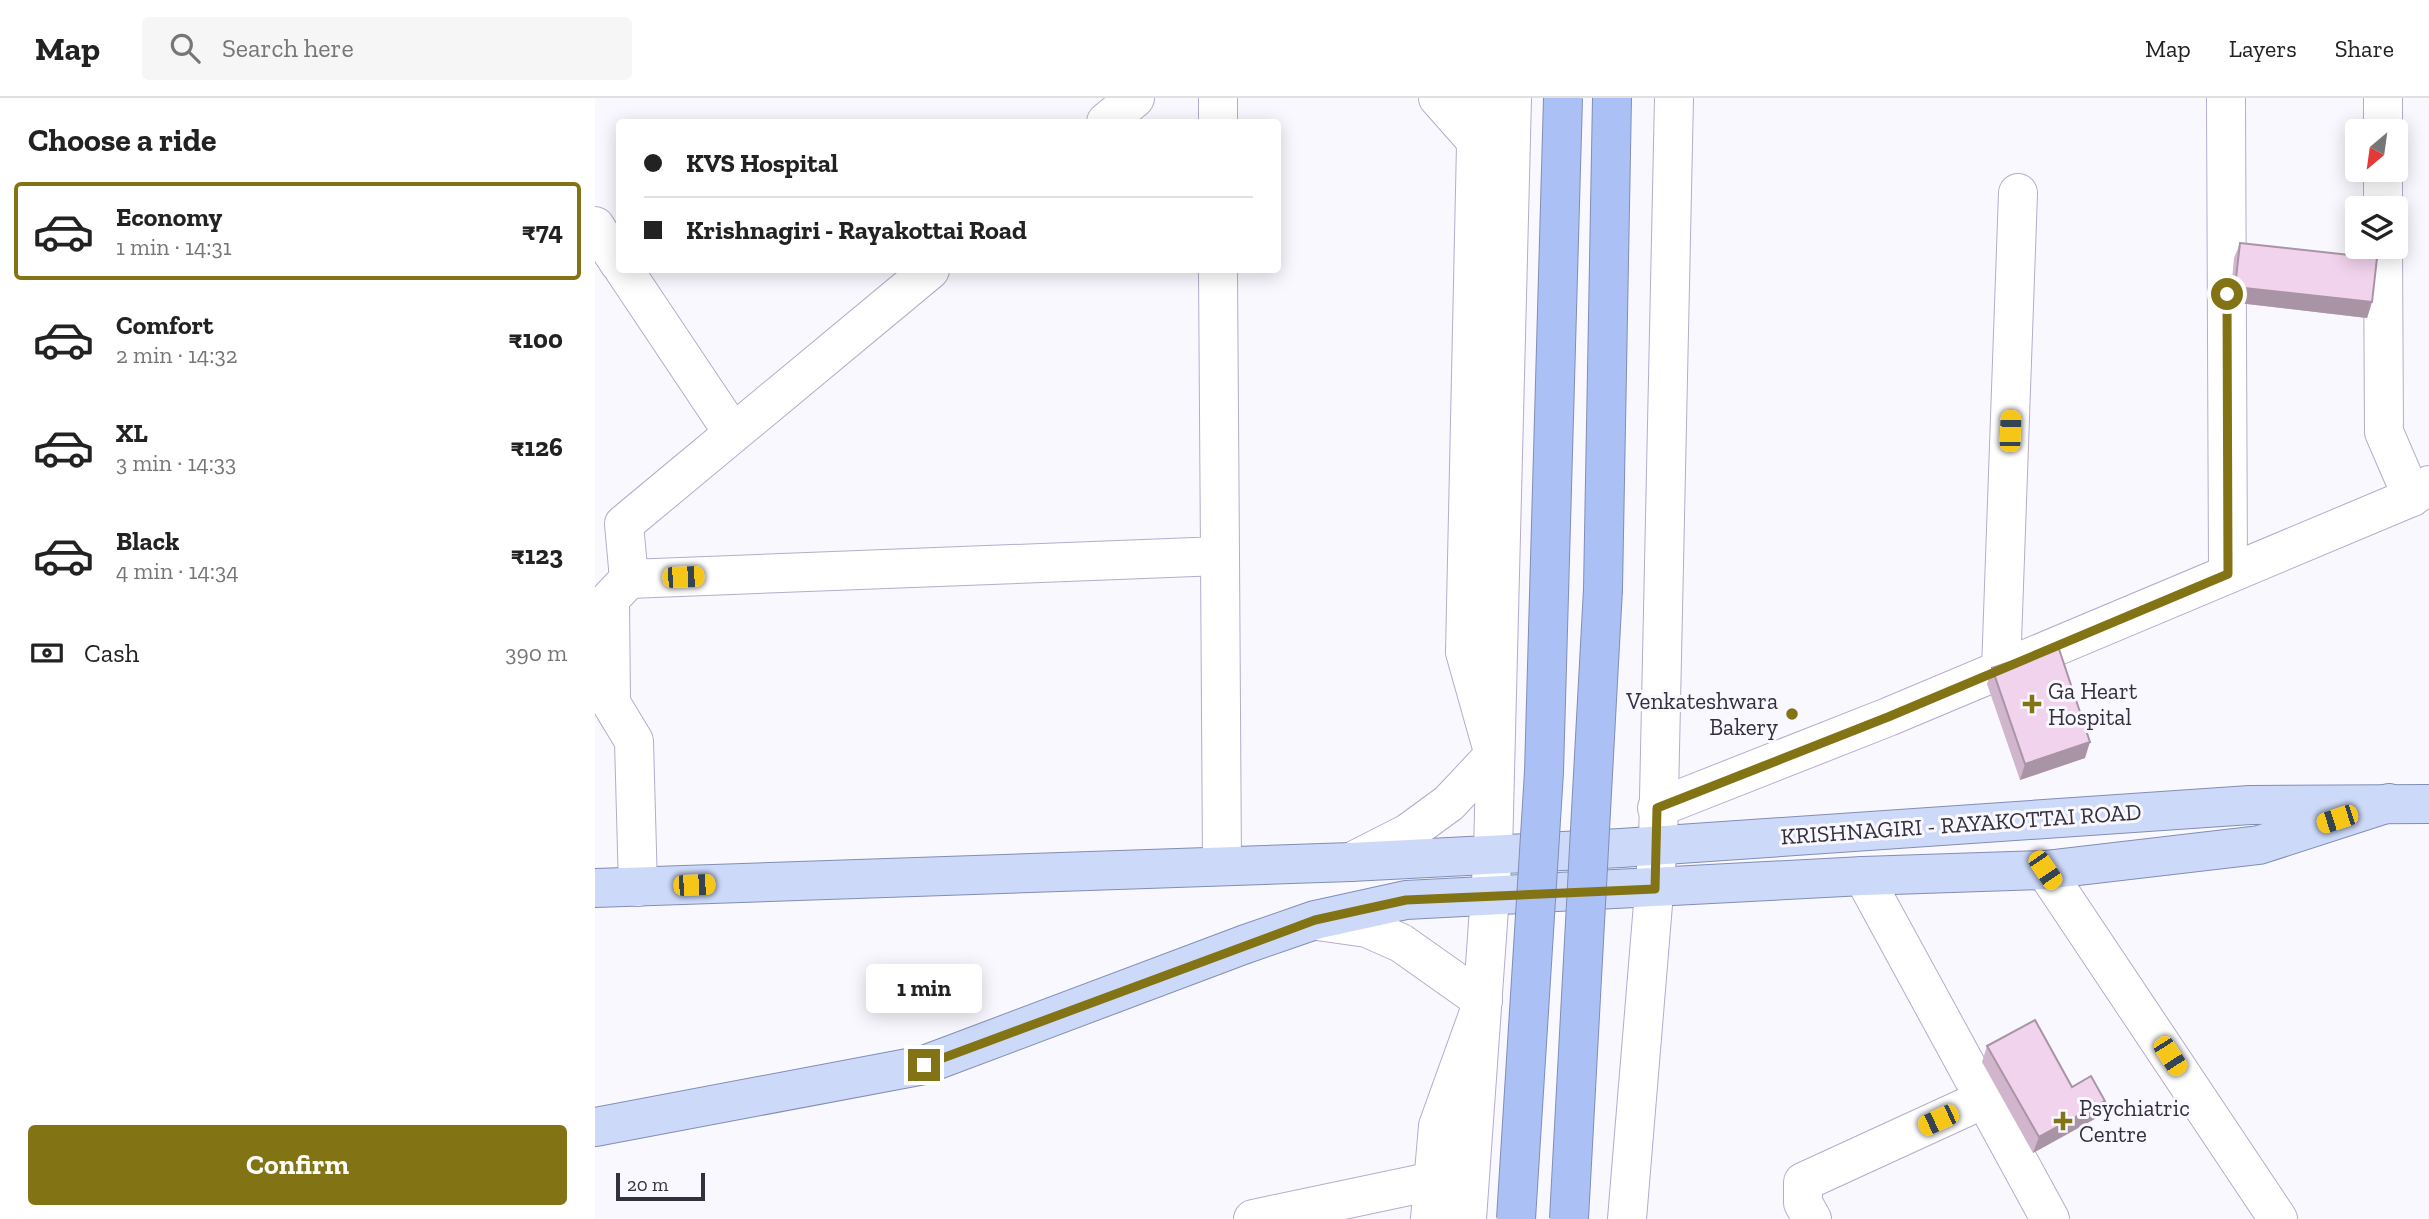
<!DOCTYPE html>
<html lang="en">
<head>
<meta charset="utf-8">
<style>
	:root { --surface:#fff; --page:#f6f6f6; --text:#222; --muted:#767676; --line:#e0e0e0; --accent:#827315 }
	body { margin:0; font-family:"Zilla Slab",serif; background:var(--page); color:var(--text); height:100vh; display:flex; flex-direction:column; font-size:26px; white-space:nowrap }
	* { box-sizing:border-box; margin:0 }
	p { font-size:23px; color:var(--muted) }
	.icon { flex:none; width:38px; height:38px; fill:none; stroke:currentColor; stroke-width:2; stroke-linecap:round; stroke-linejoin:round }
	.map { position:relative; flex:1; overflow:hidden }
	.drawer { display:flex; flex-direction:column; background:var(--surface); width:595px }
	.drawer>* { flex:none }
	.top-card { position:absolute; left:21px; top:21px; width:665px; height:154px; border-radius:7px; box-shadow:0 4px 18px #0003; display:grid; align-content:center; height:154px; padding:0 28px; background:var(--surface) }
	.needle { width:46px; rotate:209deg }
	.buttons { position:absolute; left:1750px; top:21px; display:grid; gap:14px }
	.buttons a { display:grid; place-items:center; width:63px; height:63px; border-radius:7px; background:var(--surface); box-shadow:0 4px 18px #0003; font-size:35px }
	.scale { position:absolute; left:21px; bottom:18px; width:89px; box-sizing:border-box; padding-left:7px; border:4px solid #342f3d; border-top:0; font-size:19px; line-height:24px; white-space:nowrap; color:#342f3d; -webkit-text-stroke:5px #faf8ff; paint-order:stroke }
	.end { position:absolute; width:32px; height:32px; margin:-16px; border:9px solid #827315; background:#fff; box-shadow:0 0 0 4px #fff }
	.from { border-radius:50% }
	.bubble { position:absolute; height:49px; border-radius:7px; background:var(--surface); box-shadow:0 4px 18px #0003; font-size:23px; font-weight:800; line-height:49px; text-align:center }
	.car { position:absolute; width:21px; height:42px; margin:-21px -10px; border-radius:9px; box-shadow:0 0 5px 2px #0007; background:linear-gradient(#f5c518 24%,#345 0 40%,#f5c518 0 76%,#345 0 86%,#f5c518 0) }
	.top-card b { display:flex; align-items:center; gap:24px; height:66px; font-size:26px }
	.top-card b+b { border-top:2px solid var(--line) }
	.top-card i { width:18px; height:18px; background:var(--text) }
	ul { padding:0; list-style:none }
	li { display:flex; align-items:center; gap:21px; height:98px; margin:0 14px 10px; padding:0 14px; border:4px solid transparent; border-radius:7px }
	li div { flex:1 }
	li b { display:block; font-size:26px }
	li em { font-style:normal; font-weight:800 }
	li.current { border-color:var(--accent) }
	li>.icon { width:63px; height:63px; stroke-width:1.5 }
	h2 { padding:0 28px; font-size:32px; line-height:84px }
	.pay { display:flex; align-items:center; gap:18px; height:77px; padding:0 28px; font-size:26px }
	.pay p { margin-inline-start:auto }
	.primary-button { display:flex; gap:14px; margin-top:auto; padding:14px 28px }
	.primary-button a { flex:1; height:80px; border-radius:7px; background:var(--accent); color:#fff; font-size:28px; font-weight:800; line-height:80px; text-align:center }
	header { display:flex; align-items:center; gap:42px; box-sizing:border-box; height:98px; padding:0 35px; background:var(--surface); border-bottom:2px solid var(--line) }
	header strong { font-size:33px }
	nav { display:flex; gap:38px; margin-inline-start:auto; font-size:24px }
	.search { width:490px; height:63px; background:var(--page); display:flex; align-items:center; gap:18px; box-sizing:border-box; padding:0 24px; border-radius:7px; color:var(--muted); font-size:26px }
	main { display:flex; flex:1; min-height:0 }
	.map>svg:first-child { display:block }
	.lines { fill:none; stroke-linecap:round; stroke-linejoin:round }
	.minor-casing { stroke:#b6abcc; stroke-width:40 }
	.major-casing { stroke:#818db5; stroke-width:40 }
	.highway-casing { stroke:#818db5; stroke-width:40 }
	.minor { stroke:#fff; stroke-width:38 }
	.major { stroke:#cdd9f9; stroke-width:38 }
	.highway { stroke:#abc0f5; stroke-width:38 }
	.highway-bridge-casing { stroke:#818db5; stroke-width:40; stroke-linecap:butt }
	.highway-bridge { stroke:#abc0f5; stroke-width:38 }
	.wall { fill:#d0b5cc }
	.shaded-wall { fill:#a994a6 }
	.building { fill:#f2d3ed; stroke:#a994a6; stroke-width:2 }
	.route { stroke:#827315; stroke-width:9 }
	.poi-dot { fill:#827315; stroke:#faf8ff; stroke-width:2.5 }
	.labels { text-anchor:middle; stroke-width:6; stroke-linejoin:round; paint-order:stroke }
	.poi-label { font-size:23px; fill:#342f3d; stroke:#faf8ff; text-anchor:start }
	.street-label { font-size:23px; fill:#342f3d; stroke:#faf8ff }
</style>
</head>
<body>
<header>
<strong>Map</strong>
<div class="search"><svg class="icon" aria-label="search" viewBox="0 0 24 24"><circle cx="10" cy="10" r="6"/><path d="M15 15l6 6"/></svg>Search here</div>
<nav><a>Map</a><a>Layers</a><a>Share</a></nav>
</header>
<main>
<section class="drawer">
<h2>Choose a ride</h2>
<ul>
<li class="current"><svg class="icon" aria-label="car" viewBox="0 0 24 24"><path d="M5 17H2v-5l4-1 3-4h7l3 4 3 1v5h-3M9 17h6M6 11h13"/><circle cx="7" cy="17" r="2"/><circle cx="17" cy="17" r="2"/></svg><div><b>Economy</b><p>1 min · 14:31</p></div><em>₹74</em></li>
<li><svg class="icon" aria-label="car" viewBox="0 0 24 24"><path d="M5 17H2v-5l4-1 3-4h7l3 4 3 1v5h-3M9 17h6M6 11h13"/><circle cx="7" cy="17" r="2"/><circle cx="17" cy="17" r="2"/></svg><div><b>Comfort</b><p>2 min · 14:32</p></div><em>₹100</em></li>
<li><svg class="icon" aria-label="car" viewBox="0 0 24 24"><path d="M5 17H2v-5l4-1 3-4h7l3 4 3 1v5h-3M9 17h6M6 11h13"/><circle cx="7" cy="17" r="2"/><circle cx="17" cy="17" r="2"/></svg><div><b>XL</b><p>3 min · 14:33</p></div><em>₹126</em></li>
<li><svg class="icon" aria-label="car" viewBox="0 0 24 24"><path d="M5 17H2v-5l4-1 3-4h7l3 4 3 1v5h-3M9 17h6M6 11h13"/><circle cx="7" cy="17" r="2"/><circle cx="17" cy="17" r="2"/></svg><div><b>Black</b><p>4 min · 14:34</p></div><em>₹123</em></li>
</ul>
<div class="pay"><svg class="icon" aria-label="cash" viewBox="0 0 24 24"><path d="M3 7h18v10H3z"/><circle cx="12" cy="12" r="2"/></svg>Cash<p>390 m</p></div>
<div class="primary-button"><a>Confirm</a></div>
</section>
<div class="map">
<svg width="1834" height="1121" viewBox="0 0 1834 1121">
	<rect width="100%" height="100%" fill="#faf8ff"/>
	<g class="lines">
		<defs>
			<g id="minor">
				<polyline points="623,0 623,24"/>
				<polyline points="843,0 881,43"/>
				<polyline points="1631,0 1633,476"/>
				<polyline points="1788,0 1788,33"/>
				<polyline points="511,24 540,0"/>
				<polyline points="1788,72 1788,110"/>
				<polyline points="0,128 24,165"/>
				<polyline points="1788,149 1789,334 1817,399"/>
				<polyline points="29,172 138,335"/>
				<polyline points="335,172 29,426 34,481 625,458 623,172"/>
				<polyline points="625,458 627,768"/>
				<polyline points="34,481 15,501 16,605 39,643 43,789"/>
				<polyline points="1406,572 1423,95"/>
				<polyline points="1062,710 1293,619 1817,399 1834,387"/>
				<polyline points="756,764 813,735 854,705 899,657 870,554 882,0"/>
				<polyline points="1450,772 1683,1121"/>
				<polyline points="1268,778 1455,1121"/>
				<polyline points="722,823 772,830 806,845 888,903 843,1028 835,1121"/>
				<polyline points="658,1121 838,1083"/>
				<polyline points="872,1121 898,754 917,0"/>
				<polyline points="1032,1121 1063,746 1079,0"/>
				<polyline points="1217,1121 1208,1105 1208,1084 1389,1001"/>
			</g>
			<g id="major">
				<polyline points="0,790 756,764 1026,750 1655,707 1834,706"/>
				<polyline points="0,1029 329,967 648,847 720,822 811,802 1268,778 1450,772 1664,747 1794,705"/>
			</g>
			<polyline id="highway" points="1008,491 1017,0"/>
		</defs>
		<use href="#minor" class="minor-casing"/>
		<use href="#major" class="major-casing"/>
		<use href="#highway" class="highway-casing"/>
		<use href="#minor" class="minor"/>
		<use href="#major" class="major"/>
		<use href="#highway" class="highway"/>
		<defs>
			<g id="highway-bridge">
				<polyline points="921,1121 949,674 968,0"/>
				<polyline points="974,1121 1008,491"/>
			</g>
		</defs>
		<use href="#highway-bridge" class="highway-bridge-casing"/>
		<use href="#highway-bridge" class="highway-bridge"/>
	</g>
	<g class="wall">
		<polygon points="1645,145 1777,204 1772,220 1635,204 1639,160"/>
		<polygon points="1397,570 1490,660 1425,682 1392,586"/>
		<polygon points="1392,948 1477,989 1505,1018 1438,1055 1387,964"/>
	</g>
	<g class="shaded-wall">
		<polygon points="1640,189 1777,204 1772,220 1635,204"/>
		<polygon points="1495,644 1490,660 1425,682 1430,666"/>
		<polygon points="1510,1003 1505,1018 1438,1055 1444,1039"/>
	</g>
	<g class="building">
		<polygon points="1645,145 1782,160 1777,204 1640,189"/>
		<polygon points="1463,548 1495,644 1430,666 1397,570"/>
		<polygon points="1440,922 1477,989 1496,978 1510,1003 1444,1039 1392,948"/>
	</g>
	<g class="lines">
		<polyline class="route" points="329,967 720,822 811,802 1060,791 1062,710 1293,619 1633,476 1632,196"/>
	</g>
	<g class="poi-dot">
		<path d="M1433.5 595.5h7v7h7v7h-7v7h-7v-7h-7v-7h7z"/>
		<circle cx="1197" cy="616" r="7"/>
		<path d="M1464.5 1012.5h7v7h7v7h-7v7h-7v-7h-7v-7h7z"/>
	</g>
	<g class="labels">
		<g class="poi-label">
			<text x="1453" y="601">Ga Heart<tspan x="1453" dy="26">Hospital</tspan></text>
			<text x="1183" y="611" text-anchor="end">Venkateshwara<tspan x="1183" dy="26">Bakery</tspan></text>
			<text x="1484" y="1018">Psychiatric<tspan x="1484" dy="26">Centre</tspan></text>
		</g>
		<g class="street-label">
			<text transform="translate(1366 726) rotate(-4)" y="8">KRISHNAGIRI - RAYAKOTTAI ROAD</text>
		</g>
	</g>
</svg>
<div class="buttons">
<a><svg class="needle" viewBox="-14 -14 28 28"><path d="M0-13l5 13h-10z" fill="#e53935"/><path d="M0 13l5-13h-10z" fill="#767676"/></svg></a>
<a><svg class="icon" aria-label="layers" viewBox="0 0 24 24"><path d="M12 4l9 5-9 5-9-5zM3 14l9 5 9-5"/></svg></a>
</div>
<div class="scale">20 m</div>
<i class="end from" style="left:1632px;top:196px"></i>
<i class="end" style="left:329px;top:967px"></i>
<div class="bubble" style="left:271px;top:866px;width:116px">1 min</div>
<i class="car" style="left:1415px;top:333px;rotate:2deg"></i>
<i class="car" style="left:88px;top:479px;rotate:88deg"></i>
<i class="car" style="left:1742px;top:721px;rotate:252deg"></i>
<i class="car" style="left:1450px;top:772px;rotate:146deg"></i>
<i class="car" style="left:99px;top:787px;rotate:88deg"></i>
<i class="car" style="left:1575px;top:958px;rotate:147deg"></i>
<i class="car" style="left:1343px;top:1022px;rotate:245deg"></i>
<div class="top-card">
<b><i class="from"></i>KVS Hospital</b>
<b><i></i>Krishnagiri - Rayakottai Road</b>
</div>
</div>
</main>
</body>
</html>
